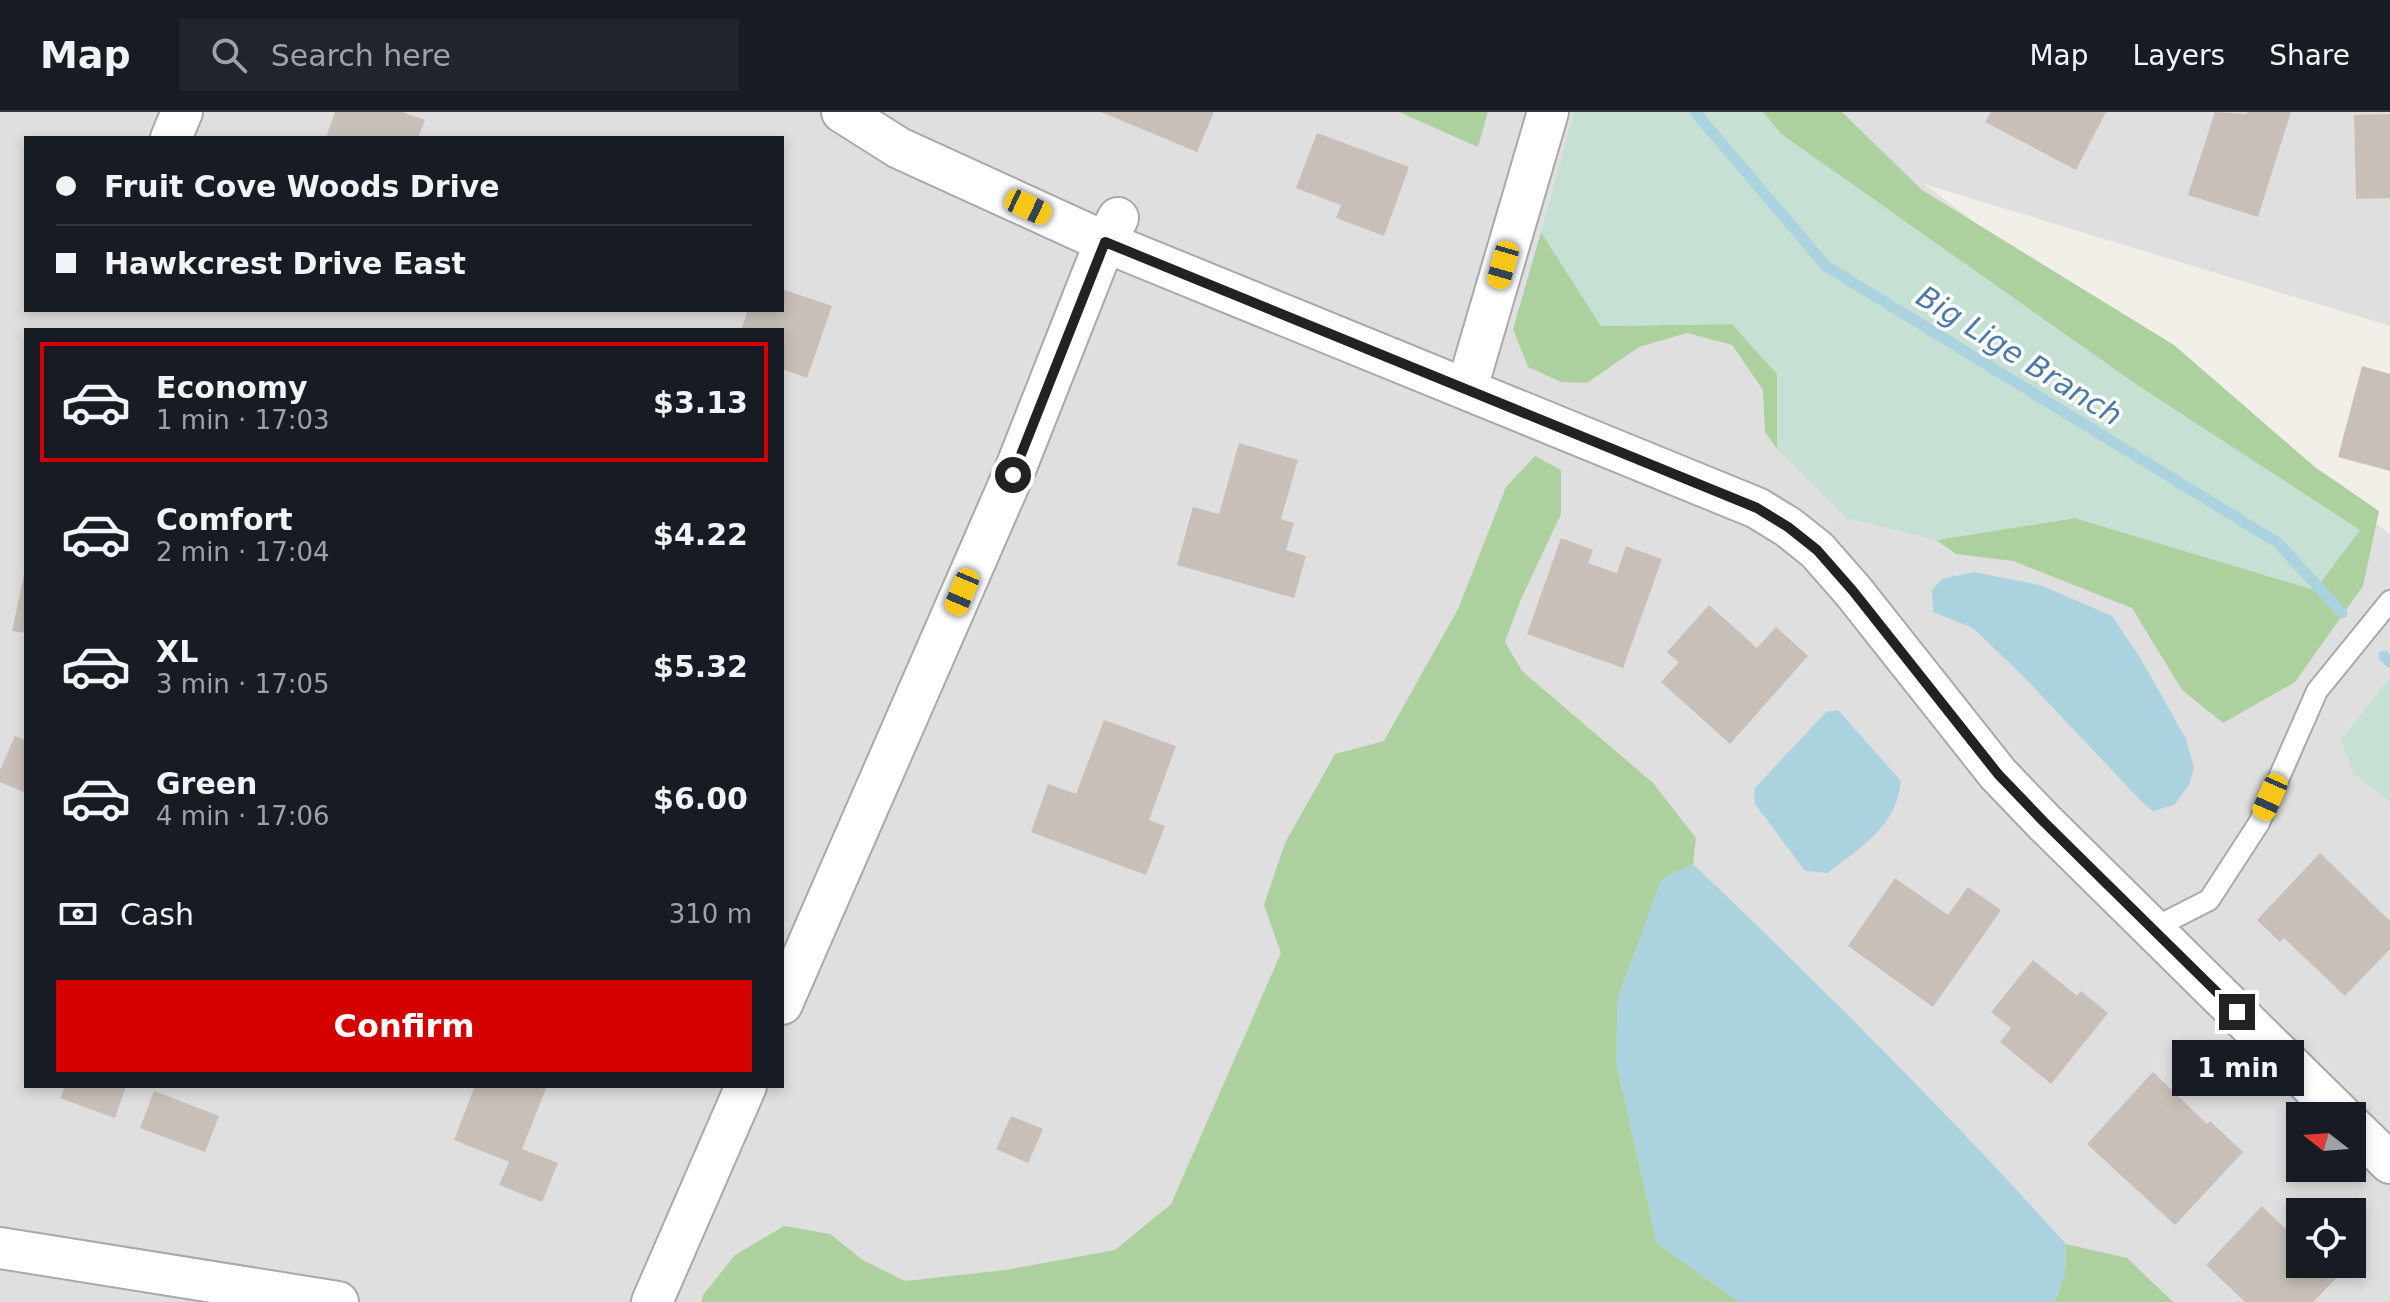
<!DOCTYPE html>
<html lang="en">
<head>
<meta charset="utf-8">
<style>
	:root { --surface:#171b24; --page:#20242c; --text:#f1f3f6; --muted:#9ea1a6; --line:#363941; --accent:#d40000 }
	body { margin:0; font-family:"DejaVu Sans",sans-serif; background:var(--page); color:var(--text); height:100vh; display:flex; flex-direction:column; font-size:30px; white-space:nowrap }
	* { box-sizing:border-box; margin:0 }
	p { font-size:26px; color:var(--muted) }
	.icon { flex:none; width:44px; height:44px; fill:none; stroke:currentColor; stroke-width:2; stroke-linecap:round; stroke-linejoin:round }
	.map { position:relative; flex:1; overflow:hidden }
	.side { position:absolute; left:24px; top:216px; width:760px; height:760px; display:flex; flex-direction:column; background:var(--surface); border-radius:0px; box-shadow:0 4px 12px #0003 }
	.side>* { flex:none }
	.guide { position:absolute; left:24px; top:24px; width:760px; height:176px; border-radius:0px; box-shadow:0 4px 12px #0003; display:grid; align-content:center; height:176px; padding:0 32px; background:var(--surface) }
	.needle { width:52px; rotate:287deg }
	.fabs { position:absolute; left:2286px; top:990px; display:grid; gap:16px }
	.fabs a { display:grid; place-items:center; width:80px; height:80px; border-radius:0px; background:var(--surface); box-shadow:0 4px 12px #0003; font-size:40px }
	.end { position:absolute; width:36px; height:36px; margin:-18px; border:10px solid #222; background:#fff; box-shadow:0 0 0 4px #fff }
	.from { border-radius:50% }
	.bubble { position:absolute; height:56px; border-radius:0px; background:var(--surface); box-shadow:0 4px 12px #0003; font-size:26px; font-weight:800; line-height:56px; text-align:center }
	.car { position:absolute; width:24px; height:48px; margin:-24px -12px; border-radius:10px; box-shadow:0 0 6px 2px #0007; background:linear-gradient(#f5c518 24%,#345 0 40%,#f5c518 0 76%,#345 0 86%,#f5c518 0) }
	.guide b { display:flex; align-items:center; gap:28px; height:76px; font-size:30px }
	.guide b+b { border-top:2px solid var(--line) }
	.guide i { width:20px; height:20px; background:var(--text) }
	ul { padding:14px 0 0; list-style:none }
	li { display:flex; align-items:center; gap:24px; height:120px; margin:0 16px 12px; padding:0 16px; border:4px solid transparent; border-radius:0px }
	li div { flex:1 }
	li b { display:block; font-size:30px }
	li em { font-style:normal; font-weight:800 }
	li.on { border-color:var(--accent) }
	li>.icon { width:72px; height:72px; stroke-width:1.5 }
	.pay { display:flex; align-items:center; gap:20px; height:88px; padding:0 32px; font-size:30px }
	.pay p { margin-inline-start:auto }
	.action { display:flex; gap:16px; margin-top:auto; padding:16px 32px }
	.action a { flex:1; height:92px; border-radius:0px; background:var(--accent); color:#fff; font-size:32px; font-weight:800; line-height:92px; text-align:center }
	header { display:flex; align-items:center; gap:48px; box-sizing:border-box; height:112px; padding:0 40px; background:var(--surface); border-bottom:2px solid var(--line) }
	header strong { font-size:38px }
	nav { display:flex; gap:44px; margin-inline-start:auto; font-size:28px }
	.search { width:560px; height:72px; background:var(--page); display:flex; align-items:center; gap:20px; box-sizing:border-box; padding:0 28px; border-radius:0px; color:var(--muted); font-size:30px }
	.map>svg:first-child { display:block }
	.residential { fill:#e0dfdf; fill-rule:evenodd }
	.forest { fill:#add19e }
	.wetland { fill:#c6e0d4 }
	.water { fill:#aad3df }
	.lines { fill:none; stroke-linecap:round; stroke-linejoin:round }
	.stream { stroke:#aad3df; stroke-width:11 }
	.building { fill:#c7bfb8 }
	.service-casing { stroke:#a9a9a9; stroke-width:24 }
	.minor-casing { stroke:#a9a9a9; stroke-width:44 }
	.service { stroke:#fff; stroke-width:20 }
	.minor { stroke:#fff; stroke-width:40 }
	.route { stroke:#222; stroke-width:10 }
	.labels { text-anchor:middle; stroke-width:7; stroke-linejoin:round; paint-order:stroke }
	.water-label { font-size:30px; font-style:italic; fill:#4a7aab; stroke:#fff }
</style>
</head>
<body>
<header>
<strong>Map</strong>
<div class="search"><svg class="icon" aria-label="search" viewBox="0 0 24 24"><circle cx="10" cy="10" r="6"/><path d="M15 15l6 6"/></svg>Search here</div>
<nav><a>Map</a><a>Layers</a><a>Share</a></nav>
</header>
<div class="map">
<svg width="2390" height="1190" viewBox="0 0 2390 1190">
	<rect width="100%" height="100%" fill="#f2efe9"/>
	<path class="residential" d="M 0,0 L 2390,0 L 2390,214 L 1924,72 L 2390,422 L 2390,1190 L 0,1190 ZM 26,26 L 782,26 L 782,198 L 26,198 ZM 26,218 L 782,218 L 782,974 L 26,974 ZM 2300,1004 L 2352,1004 L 2352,1056 L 2300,1056 ZM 2300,1100 L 2352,1100 L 2352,1152 L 2300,1152 Z"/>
	<g class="forest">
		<polygon points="1399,0 1488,0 1478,35"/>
		<polygon points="1763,0 1842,0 1922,78 2174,233 2315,355 2379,399 2363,474 2295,570 2223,611 2182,578 2132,496 2013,449 1956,442 1936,428 2075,406 2315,478 2359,418 2137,273 1781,22"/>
		<polygon points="1541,120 1601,214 1732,212 1777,262 1777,337 1765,320 1763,278 1732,233 1687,221 1639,235 1587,271 1561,270 1528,255 1513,217"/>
		<polygon points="1535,344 1561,358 1561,402 1521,487 1505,530 1522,559 1653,671 1696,726 1693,752 1662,767 1618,886 1616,950 1657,1131 1739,1190 701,1190 703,1183 735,1143 784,1114 830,1122 863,1148 905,1169 1005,1158 1115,1138 1171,1092 1281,841 1264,793 1285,731 1335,642 1384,629 1458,497 1506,375"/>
		<polygon points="2066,1132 2127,1146 2173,1190 2055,1190 2065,1161"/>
	</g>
	<g class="wetland">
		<polygon points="1574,0 1763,0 1781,22 2137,273 2360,418 2315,478 2075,406 1936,428 1847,406 1777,337 1777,262 1732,212 1601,214 1541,120"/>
		<polygon points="2390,565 2390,690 2354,662 2341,628"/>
	</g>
	<g class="water">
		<polygon points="1974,460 2040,473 2112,504 2141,547 2186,627 2194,656 2189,673 2174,693 2153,699 2143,691 2025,566 1973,516 1933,500 1932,478 1942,467"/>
		<path d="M 1838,598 L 1901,669 C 1896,715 1862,734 1828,761 L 1805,759 L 1755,692 L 1754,677 L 1826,600 Z"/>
		<path d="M 1693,752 C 1821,874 1947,1000 2066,1132 L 2065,1161 L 2055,1190 L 1739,1190 L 1657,1131 L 1616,950 L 1618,886 L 1662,767 Z"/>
	</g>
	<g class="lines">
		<g class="stream">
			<polyline points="1695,0 1826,154 2278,431 2342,501"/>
			<polyline points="2384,544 2390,550"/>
		</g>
	</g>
	<g class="building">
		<polygon points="335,0 402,0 425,8 418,26 326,26"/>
		<polygon points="1101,0 1214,0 1197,40"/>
		<polygon points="1991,0 2106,0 2076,58 1985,10"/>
		<polygon points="2215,0 2247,2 2247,0 2291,0 2258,105 2188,83"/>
		<polygon points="2390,2 2390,86 2356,87 2354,3"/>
		<polygon points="1317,21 1409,55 1384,124 1336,106 1341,93 1296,76"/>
		<polygon points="782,177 832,194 807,266 782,257 782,218 741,218 748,198 782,198"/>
		<polygon points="2362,254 2390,262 2390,359 2338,345"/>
		<polygon points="1239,331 1298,348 1281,407 1294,411 1286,438 1306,444 1294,486 1177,453 1193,395 1219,402"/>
		<polygon points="1561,426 1593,438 1588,451 1617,461 1626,434 1662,447 1623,556 1527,522"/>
		<polygon points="25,458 26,458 26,521 12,519"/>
		<polygon points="1709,493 1757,536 1776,515 1808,544 1730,632 1661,570 1679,550 1667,540"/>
		<polygon points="1104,608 1176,634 1149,708 1165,714 1146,763 1031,720 1048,672 1076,682"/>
		<polygon points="15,624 26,629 26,681 0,670 0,658"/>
		<polygon points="2320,741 2390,809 2390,837 2345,884 2284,826 2280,830 2257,808"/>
		<polygon points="1895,766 1948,803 1968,775 2001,798 1933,895 1848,834"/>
		<polygon points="2033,848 2077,884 2081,879 2108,901 2051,972 2000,930 2011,916 1991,900"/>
		<polygon points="2153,960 2207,1012 2210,1009 2243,1040 2175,1113 2087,1032"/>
		<polygon points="65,974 126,974 115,1006 60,986"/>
		<polygon points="475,974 547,974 522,1037 558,1051 542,1090 499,1073 509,1050 454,1028"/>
		<polygon points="154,979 219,1004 205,1040 140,1016"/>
		<polygon points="1011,1004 1043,1017 1028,1051 996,1037"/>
		<polygon points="2262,1094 2300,1131 2300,1152 2350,1152 2313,1190 2245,1190 2206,1153"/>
	</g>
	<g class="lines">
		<defs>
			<polyline id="service" points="2152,817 2209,788 2259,711 2317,579 2390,489"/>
			<g id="minor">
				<polyline points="842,0 899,36 1105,130 1757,396 1788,415 1817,438 1853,479 1998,662 2044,710 2342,1004"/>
				<polyline points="171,26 182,0"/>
				<polyline points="1467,276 1548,0"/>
				<polyline points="782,892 1013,363 1105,130 1118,106"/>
				<polyline points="2352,1014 2390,1051"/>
				<polyline points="0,1136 338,1190"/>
				<polyline points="652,1190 746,974"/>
			</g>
		</defs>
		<use href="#service" class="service-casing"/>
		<use href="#minor" class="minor-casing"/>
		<use href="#service" class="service"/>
		<use href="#minor" class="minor"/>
	</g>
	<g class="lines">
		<polyline class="route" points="1013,363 1105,130 1757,396 1788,415 1817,438 1853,479 1998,662 2044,710 2237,900"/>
	</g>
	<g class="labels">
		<g class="water-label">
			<text transform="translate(2019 244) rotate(32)" y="10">Big Lige Branch</text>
		</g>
	</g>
</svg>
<div class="fabs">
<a><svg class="needle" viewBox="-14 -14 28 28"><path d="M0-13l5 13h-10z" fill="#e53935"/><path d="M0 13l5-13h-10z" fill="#9ea1a6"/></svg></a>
<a><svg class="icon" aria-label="locate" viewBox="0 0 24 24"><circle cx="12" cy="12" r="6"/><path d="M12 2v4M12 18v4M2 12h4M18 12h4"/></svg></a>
</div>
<i class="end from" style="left:1013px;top:363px"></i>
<i class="end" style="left:2237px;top:900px"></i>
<div class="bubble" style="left:2172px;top:928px;width:132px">1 min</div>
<i class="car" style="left:1028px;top:95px;rotate:115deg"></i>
<i class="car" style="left:1503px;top:153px;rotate:196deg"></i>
<i class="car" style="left:962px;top:480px;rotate:203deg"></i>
<i class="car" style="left:2270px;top:685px;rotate:204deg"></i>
<div class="guide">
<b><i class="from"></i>Fruit Cove Woods Drive</b>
<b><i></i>Hawkcrest Drive East</b>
</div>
<section class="side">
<ul>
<li class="on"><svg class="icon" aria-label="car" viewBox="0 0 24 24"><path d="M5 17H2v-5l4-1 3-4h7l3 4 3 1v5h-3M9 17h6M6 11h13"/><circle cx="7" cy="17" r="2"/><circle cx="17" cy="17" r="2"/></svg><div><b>Economy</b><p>1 min · 17:03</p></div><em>$3.13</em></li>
<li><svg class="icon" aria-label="car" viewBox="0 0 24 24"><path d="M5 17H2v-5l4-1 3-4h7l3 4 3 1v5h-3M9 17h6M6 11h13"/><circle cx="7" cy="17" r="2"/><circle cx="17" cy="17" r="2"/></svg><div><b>Comfort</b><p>2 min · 17:04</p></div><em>$4.22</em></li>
<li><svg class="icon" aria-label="car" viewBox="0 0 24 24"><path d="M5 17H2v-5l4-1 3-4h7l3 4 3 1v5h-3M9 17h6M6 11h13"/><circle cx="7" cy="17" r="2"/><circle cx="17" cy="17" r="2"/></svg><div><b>XL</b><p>3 min · 17:05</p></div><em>$5.32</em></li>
<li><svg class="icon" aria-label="car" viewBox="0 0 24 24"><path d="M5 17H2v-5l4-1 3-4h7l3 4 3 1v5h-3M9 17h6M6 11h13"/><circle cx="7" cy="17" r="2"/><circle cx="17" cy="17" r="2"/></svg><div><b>Green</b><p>4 min · 17:06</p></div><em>$6.00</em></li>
</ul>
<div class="pay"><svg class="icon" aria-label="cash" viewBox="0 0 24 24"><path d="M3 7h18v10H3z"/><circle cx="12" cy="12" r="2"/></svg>Cash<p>310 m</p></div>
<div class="action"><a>Confirm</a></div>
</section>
</div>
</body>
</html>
